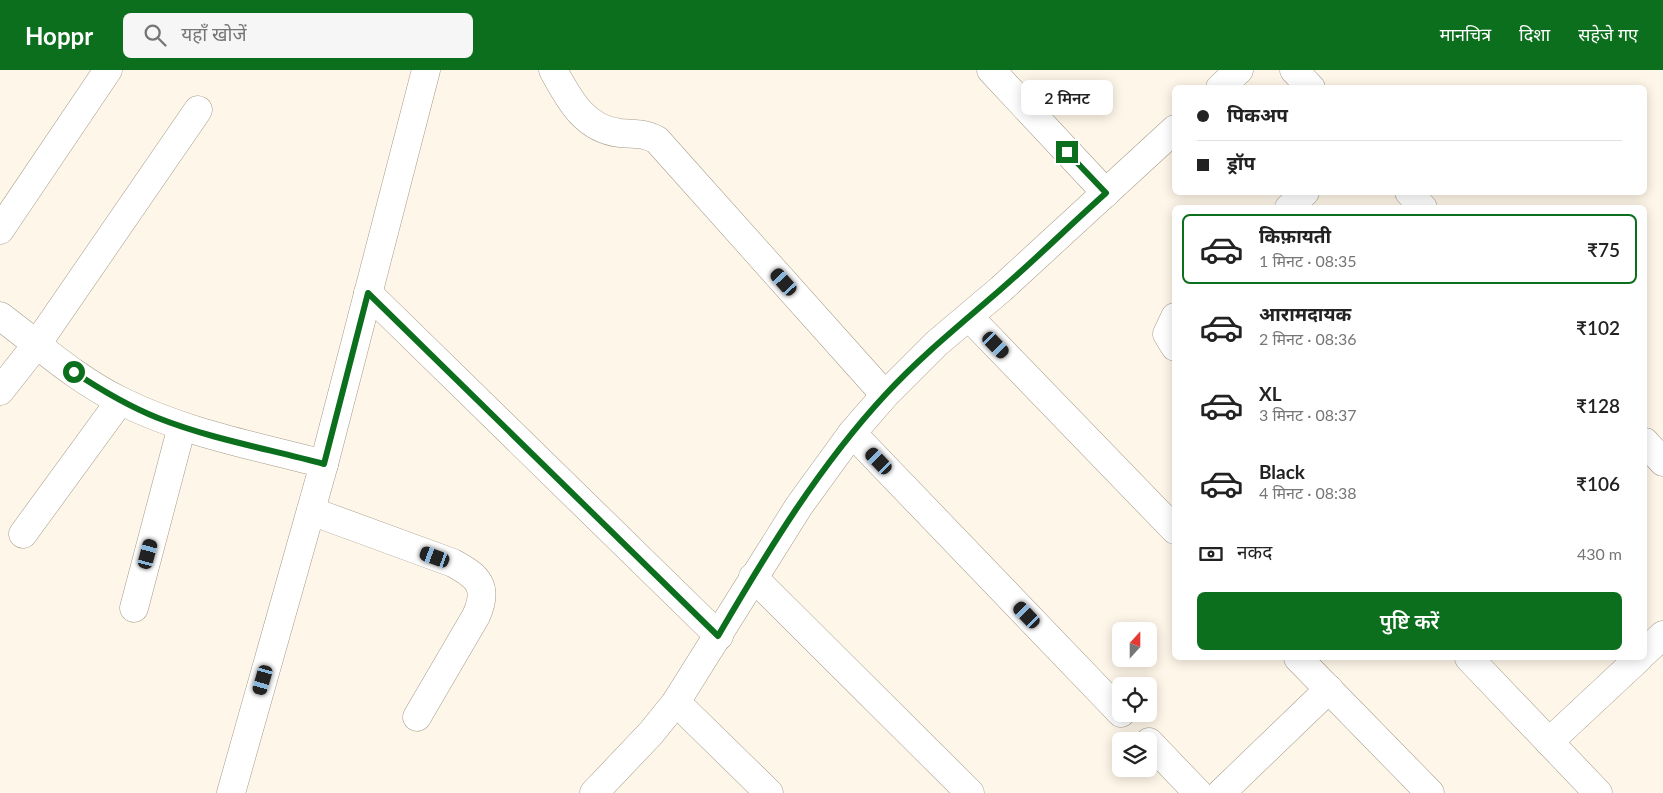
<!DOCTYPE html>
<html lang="hi">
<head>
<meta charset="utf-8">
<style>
	:root { --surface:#fff; --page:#f6f6f6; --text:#222; --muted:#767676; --line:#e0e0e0; --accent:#0c6f1d }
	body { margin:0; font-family:Lato,"Noto Sans Devanagari",sans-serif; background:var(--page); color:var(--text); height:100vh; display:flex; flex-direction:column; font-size:19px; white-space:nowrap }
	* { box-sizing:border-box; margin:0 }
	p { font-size:16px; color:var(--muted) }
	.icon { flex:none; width:28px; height:28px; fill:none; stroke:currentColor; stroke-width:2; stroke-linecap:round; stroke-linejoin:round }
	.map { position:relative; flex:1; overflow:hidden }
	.details { position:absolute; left:1172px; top:135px; width:475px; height:455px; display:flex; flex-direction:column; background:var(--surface); border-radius:8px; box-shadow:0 2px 12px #0003 }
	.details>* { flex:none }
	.banner { position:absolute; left:1172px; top:15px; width:475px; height:110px; border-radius:8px; box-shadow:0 2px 12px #0003; display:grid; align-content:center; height:110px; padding:0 25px; background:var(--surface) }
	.needle { width:32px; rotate:21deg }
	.tools { position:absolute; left:1112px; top:552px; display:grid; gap:10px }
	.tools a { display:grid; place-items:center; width:45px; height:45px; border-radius:8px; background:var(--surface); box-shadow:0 2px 12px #0003; font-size:25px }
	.end { position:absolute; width:22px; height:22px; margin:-11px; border:6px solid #0c6f1d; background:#fff; box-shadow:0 0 0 2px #fff }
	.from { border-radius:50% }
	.bubble { position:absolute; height:35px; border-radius:8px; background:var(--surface); box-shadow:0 2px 12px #0003; font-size:16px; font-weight:600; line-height:35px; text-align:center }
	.car { position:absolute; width:15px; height:30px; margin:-15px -8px; border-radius:6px; box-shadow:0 0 4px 1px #0007; background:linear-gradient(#222 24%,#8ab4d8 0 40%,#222 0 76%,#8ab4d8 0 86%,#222 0) }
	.banner b { display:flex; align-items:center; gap:18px; height:48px; font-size:19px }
	.banner b+b { border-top:1px solid var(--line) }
	.banner i { width:12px; height:12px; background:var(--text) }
	ul { padding:9px 0 0; list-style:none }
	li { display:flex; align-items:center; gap:15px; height:70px; margin:0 10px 8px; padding:0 15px; border:2px solid transparent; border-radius:8px }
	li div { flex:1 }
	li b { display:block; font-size:19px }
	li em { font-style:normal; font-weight:600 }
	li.active { border-color:var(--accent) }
	li>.icon { width:45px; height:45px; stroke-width:1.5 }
	.pay { display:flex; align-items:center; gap:12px; height:55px; padding:0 25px; font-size:19px }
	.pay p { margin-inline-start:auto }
	.cta { display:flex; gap:10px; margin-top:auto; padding:10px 25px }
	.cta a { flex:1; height:58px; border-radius:8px; background:var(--accent); color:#fff; font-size:20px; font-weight:600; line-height:58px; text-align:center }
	header { display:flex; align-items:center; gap:30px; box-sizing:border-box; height:70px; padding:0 25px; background:var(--accent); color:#fff }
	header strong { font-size:24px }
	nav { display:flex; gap:28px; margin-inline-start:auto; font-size:18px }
	.search { width:350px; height:45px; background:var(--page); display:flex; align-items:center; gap:12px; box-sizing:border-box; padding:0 18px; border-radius:8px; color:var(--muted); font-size:19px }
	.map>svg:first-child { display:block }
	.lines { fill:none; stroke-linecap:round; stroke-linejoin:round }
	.minor-casing { stroke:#a49b8b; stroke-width:29 }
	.minor { stroke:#fff; stroke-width:28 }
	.route { stroke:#0c6f1d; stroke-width:6 }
</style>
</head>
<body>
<header>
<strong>Hoppr</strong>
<div class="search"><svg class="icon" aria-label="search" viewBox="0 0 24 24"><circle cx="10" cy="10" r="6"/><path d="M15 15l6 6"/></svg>यहाँ खोजें</div>
<nav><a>मानचित्र</a><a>दिशा</a><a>सहेजे गए</a></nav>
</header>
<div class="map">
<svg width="1663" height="723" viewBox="0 0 1663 723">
	<rect width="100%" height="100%" fill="#fef6e8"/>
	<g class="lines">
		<defs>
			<g id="minor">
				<path d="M 553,0 C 569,29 584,59 620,63 C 634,64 645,63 657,70 L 885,325"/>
				<polyline points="991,0 1106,123"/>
				<polyline points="1294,0 1311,18"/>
				<polyline points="1220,18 1239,0"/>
				<polyline points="1409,122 1423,138"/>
				<polyline points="1289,138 1305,122"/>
				<polyline points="0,160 108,0"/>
				<polyline points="368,223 719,566"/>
				<path d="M 0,246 C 39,275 77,310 121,331 C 185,363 256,376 324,394"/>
				<polyline points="969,247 1175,460"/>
				<polyline points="1175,247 1167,264 1175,277"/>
				<polyline points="0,321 37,274 198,40"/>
				<polyline points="852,363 1121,643"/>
				<polyline points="1645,372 1663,392"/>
				<path d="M 311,441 L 453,493 C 479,507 489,517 476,546 L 417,647"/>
				<polyline points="23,464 120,331"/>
				<polyline points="753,507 970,723"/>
				<polyline points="134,538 182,356"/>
				<polyline points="1645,582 1663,565"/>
				<polyline points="1298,588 1430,723"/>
				<polyline points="1469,588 1598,723"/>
				<polyline points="676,632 769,723"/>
				<polyline points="1149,672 1198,723"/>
				<polyline points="1549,672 1639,588"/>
				<polyline points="231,723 324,394 426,0"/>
				<polyline points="594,723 651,663 676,632 799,436 852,363 885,325 937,273 1001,219 1175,59"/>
				<polyline points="1221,723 1329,619"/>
			</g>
		</defs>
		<use href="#minor" class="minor-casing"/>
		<use href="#minor" class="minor"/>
	</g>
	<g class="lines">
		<path class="route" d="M 74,302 C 101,320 128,336 158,348 C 211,369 269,379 324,394 L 368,223 L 718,566 C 767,482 819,396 886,324 C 921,286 961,254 1000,220 C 1036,189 1070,155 1106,123 L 1067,82"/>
	</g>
</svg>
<div class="tools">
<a><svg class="needle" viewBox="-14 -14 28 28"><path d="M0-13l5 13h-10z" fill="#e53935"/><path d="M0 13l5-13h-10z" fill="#767676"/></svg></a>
<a><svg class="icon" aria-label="locate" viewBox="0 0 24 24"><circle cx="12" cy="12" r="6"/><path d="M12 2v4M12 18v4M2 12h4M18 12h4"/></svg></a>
<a><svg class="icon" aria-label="layers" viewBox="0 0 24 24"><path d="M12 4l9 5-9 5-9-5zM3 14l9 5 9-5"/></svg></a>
</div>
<i class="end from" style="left:74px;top:302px"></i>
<i class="end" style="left:1067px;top:82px"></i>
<div class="bubble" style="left:1021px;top:10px;width:92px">2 मिनट</div>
<i class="car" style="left:784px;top:212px;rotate:318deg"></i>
<i class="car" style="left:996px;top:275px;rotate:136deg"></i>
<i class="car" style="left:879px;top:391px;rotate:316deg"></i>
<i class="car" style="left:148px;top:484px;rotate:15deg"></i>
<i class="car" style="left:435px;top:487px;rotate:290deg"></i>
<i class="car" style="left:1027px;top:545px;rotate:316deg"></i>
<i class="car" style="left:263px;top:610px;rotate:196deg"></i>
<div class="banner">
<b><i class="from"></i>पिकअप</b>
<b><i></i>ड्रॉप</b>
</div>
<section class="details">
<ul>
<li class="active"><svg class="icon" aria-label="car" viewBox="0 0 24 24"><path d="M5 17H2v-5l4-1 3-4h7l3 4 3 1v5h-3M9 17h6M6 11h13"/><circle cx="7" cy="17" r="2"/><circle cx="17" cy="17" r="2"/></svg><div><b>किफ़ायती</b><p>1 मिनट · 08:35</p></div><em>₹75</em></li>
<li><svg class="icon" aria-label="car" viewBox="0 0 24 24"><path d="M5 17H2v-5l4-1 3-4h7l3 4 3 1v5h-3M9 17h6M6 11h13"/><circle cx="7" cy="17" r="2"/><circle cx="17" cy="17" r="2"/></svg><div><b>आरामदायक</b><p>2 मिनट · 08:36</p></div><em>₹102</em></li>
<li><svg class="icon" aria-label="car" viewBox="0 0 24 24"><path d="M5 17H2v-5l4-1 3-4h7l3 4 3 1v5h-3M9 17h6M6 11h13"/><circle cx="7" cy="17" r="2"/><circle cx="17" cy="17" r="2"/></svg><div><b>XL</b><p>3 मिनट · 08:37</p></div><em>₹128</em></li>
<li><svg class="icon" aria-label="car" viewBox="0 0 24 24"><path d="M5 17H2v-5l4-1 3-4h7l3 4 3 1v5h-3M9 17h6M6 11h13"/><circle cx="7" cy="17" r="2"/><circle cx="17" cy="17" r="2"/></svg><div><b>Black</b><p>4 मिनट · 08:38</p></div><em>₹106</em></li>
</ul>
<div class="pay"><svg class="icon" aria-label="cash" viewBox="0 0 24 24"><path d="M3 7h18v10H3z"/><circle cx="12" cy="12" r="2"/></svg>नकद<p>430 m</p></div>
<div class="cta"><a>पुष्टि करें</a></div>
</section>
</div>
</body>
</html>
